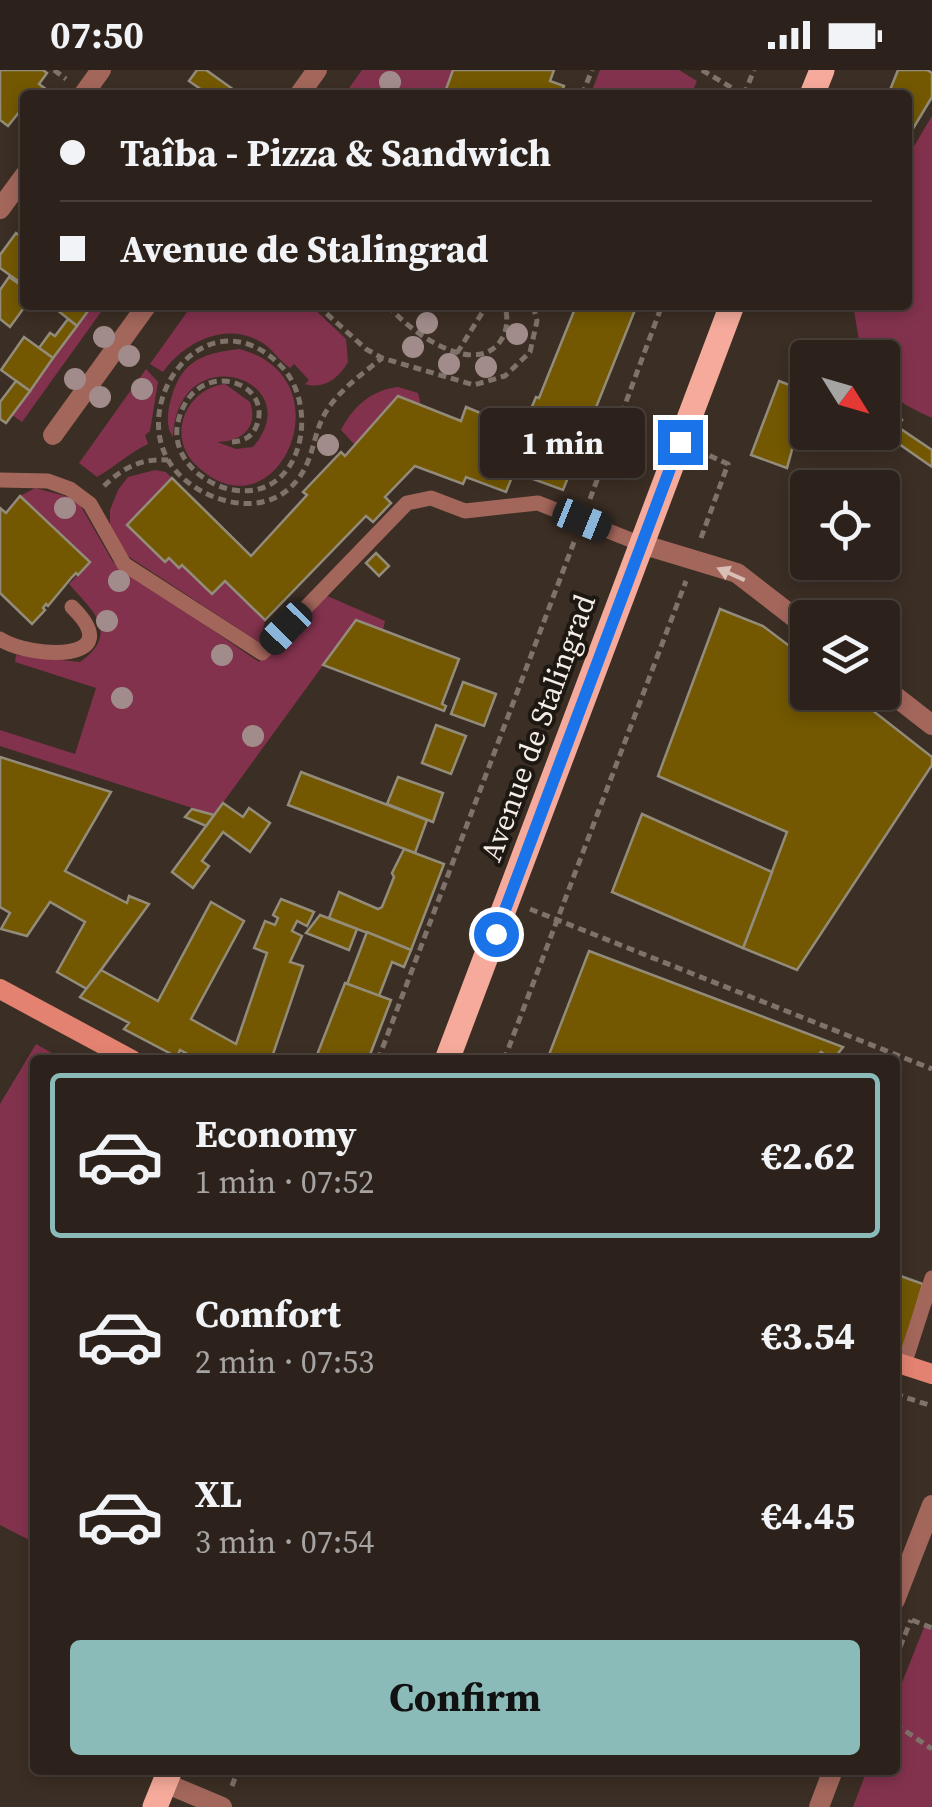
<!DOCTYPE html>
<html lang="en">
<head>
<meta charset="utf-8">
<style>
	:root { --surface:#2c221b; --page:#382f28; --text:#f1f3f6; --muted:#a6a4a3; --line:#483f3a; --accent:#8bbbb9 }
	body { margin:0; font-family:"Source Serif 4",serif; background:var(--page); color:var(--text); height:100vh; display:flex; flex-direction:column; font-size:38px; white-space:nowrap }
	* { box-sizing:border-box; margin:0 }
	p { font-size:32px; color:var(--muted) }
	.icon { flex:none; width:55px; height:55px; fill:none; stroke:currentColor; stroke-width:2; stroke-linecap:round; stroke-linejoin:round }
	.map { position:relative; flex:1; overflow:hidden }
	.panel { position:absolute; left:30px; top:985px; width:870px; height:720px; display:flex; flex-direction:column; background:var(--surface); border-radius:10px; box-shadow:0 5px 15px #0003,0 0 0 2px var(--line) }
	.panel>* { flex:none }
	.guide { position:absolute; left:20px; top:20px; width:892px; height:220px; border-radius:10px; box-shadow:0 5px 15px #0003,0 0 0 2px var(--line); display:grid; align-content:center; height:220px; padding:0 40px; background:var(--surface) }
	.needle { width:65px; rotate:127deg }
	.tools { position:absolute; left:790px; top:270px; display:grid; gap:20px }
	.tools a { display:grid; place-items:center; width:110px; height:110px; border-radius:10px; background:var(--surface); box-shadow:0 5px 15px #0003,0 0 0 2px var(--line); font-size:50px }
	.end { position:absolute; width:45px; height:45px; margin:-22px; border:12px solid #1a73e8; background:#fff; box-shadow:0 0 0 5px #fff }
	.from { border-radius:50% }
	.bubble { position:absolute; height:70px; border-radius:10px; background:var(--surface); box-shadow:0 5px 15px #0003,0 0 0 2px var(--line); font-size:32px; font-weight:700; line-height:70px; text-align:center }
	.car { position:absolute; width:30px; height:60px; margin:-30px -15px; border-radius:12px; box-shadow:0 0 8px 2px #0007; background:linear-gradient(#222 24%,#8ab4d8 0 40%,#222 0 76%,#8ab4d8 0 86%,#222 0) }
	.guide b { display:flex; align-items:center; gap:35px; height:95px; font-size:38px }
	.guide b+b { border-top:2px solid var(--line) }
	.guide i { width:25px; height:25px; background:var(--text) }
	ul { padding:18px 0 0; list-style:none }
	li { display:flex; align-items:center; gap:30px; height:165px; margin:0 20px 15px; padding:0 20px; border:5px solid transparent; border-radius:10px }
	li div { flex:1 }
	li b { display:block; font-size:38px }
	li em { font-style:normal; font-weight:700 }
	li.active { border-color:var(--accent) }
	li>.icon { width:90px; height:90px; stroke-width:1.5 }
	.cta { display:flex; gap:20px; margin-top:auto; padding:20px 40px }
	.cta a { flex:1; height:115px; border-radius:10px; background:var(--accent); color:#111; font-size:40px; font-weight:700; line-height:115px; text-align:center }
	.status { display:flex; justify-content:space-between; align-items:center; height:70px; padding:0 50px; background:var(--surface); direction:ltr }
	.status svg { height:28px; fill:currentColor }
	.map>svg:first-child { display:block }
	.green { fill:#83324d }
	.building { fill:#735801; stroke:#938c7b; stroke-width:2.5 }
	.lines { fill:none; stroke-linecap:round; stroke-linejoin:round }
	.path { stroke:#7e726a; stroke-width:5; stroke-dasharray:8 5; stroke-linecap:butt }
	.lane { stroke:#a3665b; stroke-width:15 }
	.street { stroke:#a3665b; stroke-width:20 }
	.secondary { stroke:#e38270; stroke-width:20 }
	.primary { stroke:#f5aa9b; stroke-width:25 }
	.tree { fill:#a18c8b }
	.oneway { fill:#d9beb6 }
	.route { stroke:#1a73e8; stroke-width:12 }
	.labels { text-anchor:middle; stroke-width:8; stroke-linejoin:round; paint-order:stroke }
	.street-label { font-size:30px; fill:#f6ede7; stroke:#1e1813 }
</style>
</head>
<body>
<div class="status"><b>07:50</b><svg viewBox="0 0 49 12"><path d="M0 12V9h3v3zM5 12V6h3v6zM10 12V3h3v9zM15 12V0h3v12zM26 1h20v11H26zM47 4h2v5h-2z"/></svg></div>
<div class="map">
<svg width="932" height="1737" viewBox="0 0 932 1737">
	<rect width="100%" height="100%" fill="#3b2e24"/>
	<g class="green">
		<polygon points="362,0 453,0 444,25 344,25"/>
		<polygon points="600,0 679,0 697,11 691,25 590,25"/>
		<path d="M 932,46 L 932,348 C 900,333 882,325 882,288 L 866,287 L 859,270 L 853,235 L 908,235 L 908,86 Z"/>
		<polygon points="92,235 106,235 22,352 12,345"/>
		<path d="M 192,235 L 310,235 L 346,269 L 348,292 C 339,308 324,320 305,314 L 309,310 L 294,294 L 290,298 C 281,292 275,283 267,276 C 231,249 186,270 163,302 L 150,294 Z"/>
		<path d="M 239,279 C 351,307 276,475 195,394 C 166,365 187,318 225,314 L 250,332 C 259,358 241,372 217,372 L 236,379 L 253,377 C 311,310 178,264 173,367 C 167,359 167,348 169,337 C 179,293 197,284 239,279 Z"/>
		<path d="M 146,299 L 158,312 L 150,361 L 145,365 L 148,374 C 129,383 116,396 97,407 L 79,393 Z"/>
		<path d="M 398,317 L 418,323 L 421,336 L 397,327 L 355,375 L 341,360 C 353,337 371,320 398,317 Z"/>
		<polygon points="155,400 166,402 172,408 127,456 165,492 169,488 182,495 212,524 225,511 265,550 260,573 123,483 110,457 110,440 118,420 128,407"/>
		<path d="M 35,418 L 69,427 L 79,433 L 113,492 L 259,592 L 325,525 L 385,551 L 383,560 L 356,550 L 214,745 L 0,676 L 0,660 L 75,684 L 96,618 L 15,592 L 16,585 L 80,592 C 121,563 92,540 69,514 L 90,492 L 20,426 Z"/>
		<polygon points="36,974 64,990 35,990 35,1473 0,1455 0,1034"/>
		<polygon points="925,1555 932,1558 932,1737 853,1737 867,1700 895,1700 895,1630"/>
	</g>
	<g class="building">
		<polygon points="0,0 43,0 47,3 39,14 54,25 25,25 25,45 20,41 8,56 0,50"/>
		<polygon points="197,0 206,0 241,25 209,25 189,11"/>
		<polygon points="453,0 554,0 550,11 564,16 560,25 444,25"/>
		<polygon points="898,0 927,0 932,3 932,27 908,67 908,25 888,25"/>
		<polygon points="16,163 25,170 25,216 0,198 0,185"/>
		<polygon points="9,207 25,218 26,235 10,257 0,249 0,220"/>
		<polygon points="51,235 68,235 76,239 79,235 88,241 77,256"/>
		<polygon points="567,235 637,235 563,420 514,402 506,422 466,407 463,414 415,396 385,427 391,433 373,452 366,446 265,550 225,511 212,524 182,495 179,498 169,488 165,492 127,455 172,408 251,486 307,425 303,422 341,382 345,386 398,326 461,351 466,337 490,347 487,354 525,369 531,355 525,353 536,327 539,328 574,241"/>
		<polygon points="68,249 77,256 53,288 39,278 50,263 55,266"/>
		<polygon points="24,267 53,288 30,321 1,300"/>
		<polygon points="16,311 30,321 6,353 0,349 0,332"/>
		<polygon points="779,311 808,322 808,340 800,355 795,353 791,363 796,365 787,398 751,385"/>
		<polygon points="882,337 902,350 898,357 932,380 932,397 882,362"/>
		<polygon points="20,426 90,492 78,505 76,503 72,507 48,536 46,534 43,538 45,540 32,554 0,523 0,438 6,443"/>
		<polygon points="376,483 389,496 379,506 366,493"/>
		<polygon points="720,539 763,556 808,590 808,622 849,622 932,687 932,695 797,900 743,878 787,762 658,706"/>
		<polygon points="356,550 459,589 442,634 446,636 444,641 323,595"/>
		<polygon points="463,612 496,624 484,656 451,644"/>
		<polygon points="436,655 466,666 451,704 422,693"/>
		<polygon points="0,687 111,722 65,801 127,833 129,826 149,834 87,919 57,902 85,852 50,832 27,866 1,859 10,843 0,837"/>
		<polygon points="301,702 427,750 415,783 288,735"/>
		<polygon points="398,707 443,723 433,752 387,734"/>
		<polygon points="223,733 243,747 249,738 270,753 250,782 223,762 202,791 209,796 193,818 172,802"/>
		<polygon points="192,739 214,745 206,756 185,747"/>
		<polygon points="642,744 772,802 743,878 612,822"/>
		<polygon points="404,779 444,794 411,880 329,848 339,822 378,839 382,837 394,807 392,803"/>
		<polygon points="281,829 314,842 307,856 297,851 292,861 302,866 290,892 303,896 271,990 199,990 180,980 177,987 124,959 129,953 80,927 101,900 158,931 211,832 244,851 191,949 236,974 267,883 254,878 265,851 275,855 278,848 273,845"/>
		<polygon points="320,845 357,859 349,880 306,863"/>
		<polygon points="367,862 411,880 404,897 392,892 379,926 347,914"/>
		<polygon points="589,881 843,977 833,990 821,982 814,990 547,990"/>
		<polygon points="345,913 391,930 368,990 315,990"/>
		<polygon points="895,1204 923,1214 904,1279 895,1276"/>
	</g>
	<g class="lines">
		<g class="path">
			<polyline points="54,0 66,9"/>
			<polyline points="702,0 744,25"/>
			<polyline points="582,25 592,0"/>
			<polyline points="744,25 754,0"/>
			<polyline points="317,235 366,279 382,288 474,315 505,306 530,282 537,251 533,235"/>
			<path d="M 388,235 C 407,260 472,307 499,273 C 508,261 508,249 505,235"/>
			<polyline points="457,283 487,235"/>
			<path d="M 232,372 C 243,371 251,368 256,357 C 276,311 194,284 178,352 C 170,386 202,415 234,420 C 303,431 321,335 280,295 C 202,217 114,349 184,409 C 215,436 270,447 298,409 C 313,390 313,367 323,347 C 336,322 361,305 382,288"/>
			<path d="M 104,416 C 122,398 142,388 168,390"/>
			<polyline points="590,429 662,235"/>
			<polyline points="701,468 728,394 706,384"/>
			<polyline points="530,839 932,999"/>
			<polyline points="378,990 574,472"/>
			<polyline points="504,990 686,511"/>
			<polyline points="895,1324 932,1336"/>
			<polyline points="912,1550 932,1558"/>
			<polyline points="895,1589 911,1550"/>
			<polyline points="895,1654 932,1679"/>
			<polyline points="232,1716 238,1700"/>
		</g>
		<g class="lane">
			<polyline points="0,410 48,411 70,419 90,434 124,494 262,583 407,433 431,428 465,441 538,433 641,474"/>
			<path d="M 0,569 C 32,589 129,593 72,537"/>
			<polyline points="904,1295 932,1208"/>
		</g>
		<g class="street">
			<polyline points="83,25 101,0"/>
			<polyline points="299,25 317,0"/>
			<polyline points="0,139 25,105"/>
			<polyline points="53,365 147,235"/>
			<polyline points="641,474 737,503 808,558"/>
			<polyline points="882,616 932,655"/>
			<polyline points="895,1530 932,1435"/>
			<polyline points="165,1713 222,1737"/>
			<polyline points="819,1737 833,1700"/>
		</g>
		<g class="secondary">
			<polyline points="0,919 132,990"/>
			<polyline points="895,1292 932,1304"/>
		</g>
		<g class="primary">
			<polyline points="812,25 822,0"/>
			<polyline points="447,990 732,235"/>
			<polyline points="155,1737 170,1700"/>
		</g>
	</g>
	<g class="tree">
		<circle cx="390" cy="12" r="11"/>
		<circle cx="427" cy="253" r="11"/>
		<circle cx="517" cy="264" r="11"/>
		<circle cx="104" cy="267" r="11"/>
		<circle cx="413" cy="277" r="11"/>
		<circle cx="129" cy="286" r="11"/>
		<circle cx="449" cy="294" r="11"/>
		<circle cx="486" cy="297" r="11"/>
		<circle cx="75" cy="309" r="11"/>
		<circle cx="142" cy="319" r="11"/>
		<circle cx="100" cy="327" r="11"/>
		<circle cx="328" cy="375" r="11"/>
		<circle cx="65" cy="438" r="11"/>
		<circle cx="119" cy="511" r="11"/>
		<circle cx="107" cy="551" r="11"/>
		<circle cx="222" cy="585" r="11"/>
		<circle cx="122" cy="628" r="11"/>
		<circle cx="253" cy="666" r="11"/>
	</g>
	<defs><path id="oneway-solid" d="M-6-.8H1V-3.2L6.5 0L1 3.2V.8H-6Z" transform="scale(2.5)"/></defs>
	<use class="oneway" href="#oneway-solid" transform="translate(731 504) rotate(-156)"/>
	<g class="lines">
		<polyline class="route" points="496,864 680,372"/>
	</g>
	<g class="labels">
		<g class="street-label">
			<text transform="translate(538 658) rotate(-70)" y="10">Avenue de Stalingrad</text>
		</g>
	</g>
</svg>
<div class="tools">
<a><svg class="needle" viewBox="-14 -14 28 28"><path d="M0-13l5 13h-10z" fill="#e53935"/><path d="M0 13l5-13h-10z" fill="#a6a4a3"/></svg></a>
<a><svg class="icon" aria-label="locate" viewBox="0 0 24 24"><circle cx="12" cy="12" r="6"/><path d="M12 2v4M12 18v4M2 12h4M18 12h4"/></svg></a>
<a><svg class="icon" aria-label="layers" viewBox="0 0 24 24"><path d="M12 4l9 5-9 5-9-5zM3 14l9 5 9-5"/></svg></a>
</div>
<i class="end from" style="left:496px;top:864px"></i>
<i class="end" style="left:680px;top:372px"></i>
<div class="bubble" style="left:480px;top:338px;width:165px">1 min</div>
<i class="car" style="left:582px;top:450px;rotate:112deg"></i>
<i class="car" style="left:286px;top:558px;rotate:224deg"></i>
<div class="guide">
<b><i class="from"></i>Taîba - Pizza &amp; Sandwich</b>
<b><i></i>Avenue de Stalingrad</b>
</div>
<section class="panel">
<ul>
<li class="active"><svg class="icon" aria-label="car" viewBox="0 0 24 24"><path d="M5 17H2v-5l4-1 3-4h7l3 4 3 1v5h-3M9 17h6M6 11h13"/><circle cx="7" cy="17" r="2"/><circle cx="17" cy="17" r="2"/></svg><div><b>Economy</b><p>1 min · 07:52</p></div><em>€2.62</em></li>
<li><svg class="icon" aria-label="car" viewBox="0 0 24 24"><path d="M5 17H2v-5l4-1 3-4h7l3 4 3 1v5h-3M9 17h6M6 11h13"/><circle cx="7" cy="17" r="2"/><circle cx="17" cy="17" r="2"/></svg><div><b>Comfort</b><p>2 min · 07:53</p></div><em>€3.54</em></li>
<li><svg class="icon" aria-label="car" viewBox="0 0 24 24"><path d="M5 17H2v-5l4-1 3-4h7l3 4 3 1v5h-3M9 17h6M6 11h13"/><circle cx="7" cy="17" r="2"/><circle cx="17" cy="17" r="2"/></svg><div><b>XL</b><p>3 min · 07:54</p></div><em>€4.45</em></li>
</ul>
<div class="cta"><a>Confirm</a></div>
</section>
</div>
</body>
</html>
